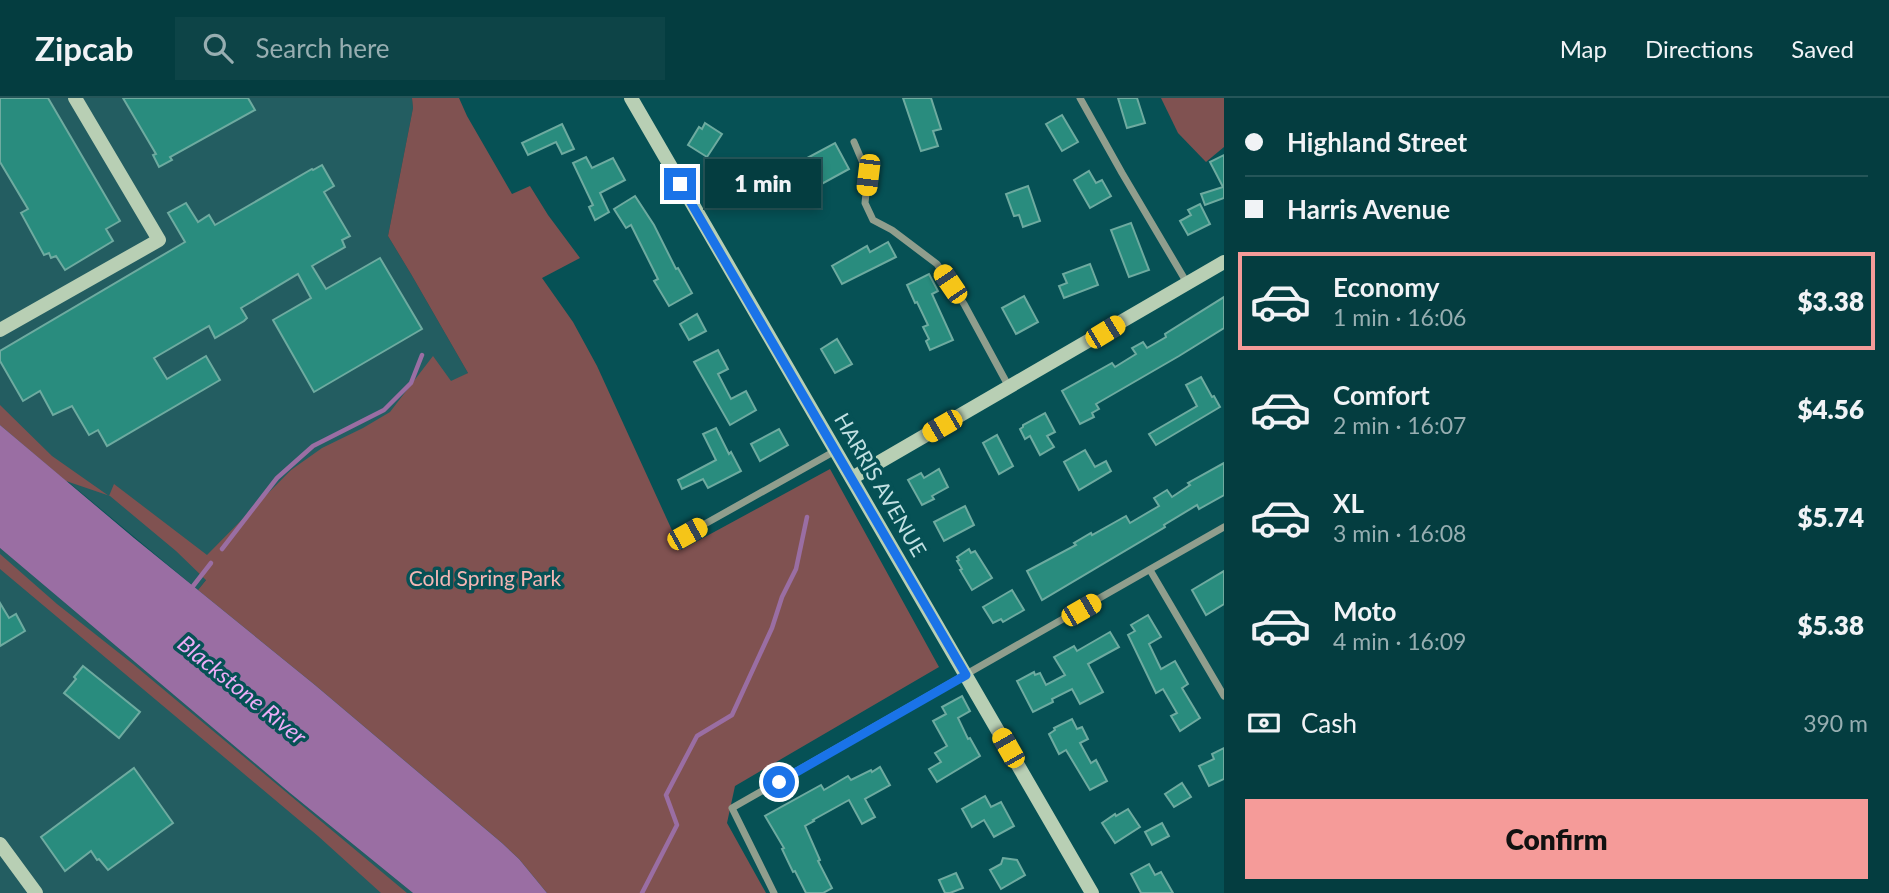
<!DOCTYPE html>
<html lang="en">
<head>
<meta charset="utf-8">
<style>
	:root { --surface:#043d40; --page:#0d4447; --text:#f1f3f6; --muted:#97aeb1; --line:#255659; --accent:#f59b99 }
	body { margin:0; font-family:Lato,sans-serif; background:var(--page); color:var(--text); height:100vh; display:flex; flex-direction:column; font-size:26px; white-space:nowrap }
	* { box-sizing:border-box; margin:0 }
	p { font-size:23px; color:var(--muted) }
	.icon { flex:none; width:38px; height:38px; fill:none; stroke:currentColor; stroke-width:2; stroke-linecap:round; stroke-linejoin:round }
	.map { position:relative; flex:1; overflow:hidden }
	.sheet { display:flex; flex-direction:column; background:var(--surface); width:665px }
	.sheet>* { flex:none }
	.guide { display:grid; align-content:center; height:154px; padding:0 21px; background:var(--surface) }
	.end { position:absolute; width:32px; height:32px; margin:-16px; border:9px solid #1a73e8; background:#fff; box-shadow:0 0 0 4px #fff }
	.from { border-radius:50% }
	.bubble { position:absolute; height:49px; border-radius:0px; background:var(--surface); box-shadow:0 4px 10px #0003,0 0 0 2px var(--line); font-size:23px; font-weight:800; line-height:49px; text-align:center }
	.car { position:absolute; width:21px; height:42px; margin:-21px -10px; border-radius:9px; box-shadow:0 0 5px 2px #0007; background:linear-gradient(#f5c518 24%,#345 0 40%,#f5c518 0 76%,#345 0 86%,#f5c518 0) }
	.guide b { display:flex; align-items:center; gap:24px; height:66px; font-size:26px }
	.guide b+b { border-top:2px solid var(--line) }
	.guide i { width:18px; height:18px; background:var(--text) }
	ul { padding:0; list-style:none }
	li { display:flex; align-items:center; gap:21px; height:98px; margin:0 14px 10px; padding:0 7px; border:4px solid transparent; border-radius:0px }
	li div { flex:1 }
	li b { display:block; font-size:26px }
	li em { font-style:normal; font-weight:800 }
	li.current { border-color:var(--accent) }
	li>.icon { width:63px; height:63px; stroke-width:1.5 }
	.pay { display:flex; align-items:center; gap:18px; height:77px; padding:0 21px; font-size:26px }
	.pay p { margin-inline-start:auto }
	.action { display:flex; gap:14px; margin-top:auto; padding:14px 21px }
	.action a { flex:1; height:80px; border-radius:0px; background:var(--accent); color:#111; font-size:28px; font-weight:800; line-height:80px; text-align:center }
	header { display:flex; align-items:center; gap:42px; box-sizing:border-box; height:98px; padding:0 35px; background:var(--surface); border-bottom:2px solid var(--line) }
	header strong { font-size:33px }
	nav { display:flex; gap:38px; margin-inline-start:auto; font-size:24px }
	.search { width:490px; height:63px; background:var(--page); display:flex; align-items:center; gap:18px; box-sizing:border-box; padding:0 24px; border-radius:0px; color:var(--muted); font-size:26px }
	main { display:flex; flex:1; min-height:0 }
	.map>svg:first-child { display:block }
	.built { fill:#235d61 }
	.green { fill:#805251 }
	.water { fill:#9a6ea3 }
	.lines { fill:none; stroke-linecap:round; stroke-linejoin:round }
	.stream { stroke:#9a6ea3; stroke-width:4.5 }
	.building { fill:#298c7e; stroke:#6eaba0; stroke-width:2 }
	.street { stroke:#909e8d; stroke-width:7 }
	.secondary { stroke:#b8cfb4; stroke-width:14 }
	.route { stroke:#1a73e8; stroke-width:9 }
	.labels { text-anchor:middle; stroke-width:7; stroke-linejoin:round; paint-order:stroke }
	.street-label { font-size:21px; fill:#c2e1e3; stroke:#065155 }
	.park-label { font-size:21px; fill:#f4b6b4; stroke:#065155 }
	.water-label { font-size:23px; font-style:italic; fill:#ebacf6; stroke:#065155 }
</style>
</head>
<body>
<header>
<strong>Zipcab</strong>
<div class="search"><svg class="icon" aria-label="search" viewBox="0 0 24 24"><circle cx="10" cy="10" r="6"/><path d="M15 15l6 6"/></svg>Search here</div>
<nav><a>Map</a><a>Directions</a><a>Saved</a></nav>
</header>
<main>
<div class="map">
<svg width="1224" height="795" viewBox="0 0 1224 795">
	<rect width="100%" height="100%" fill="#065155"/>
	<g class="built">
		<polygon points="0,0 412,0 413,10 388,138 411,176 468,275 291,372 198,492 0,327"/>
		<polygon points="0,450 290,695 413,795 0,795"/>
	</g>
	<g class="green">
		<polygon points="412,0 459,0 467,18 512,96 530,88 548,117 580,160 542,180 573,224 597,268 681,452 830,371 939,569 735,688 727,725 766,795 547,795 519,761 502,745 315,587 198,492 206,482 176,453 110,398 66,383 0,327 0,307 52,358 109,398 114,386 207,457 291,372 322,350 363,330 390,314 433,258 451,283 468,275 411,176 388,138 413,10"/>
		<polygon points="1161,0 1224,0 1224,49 1206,64 1178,35"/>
		<polygon points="0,456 57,506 133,566 407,795 381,795 318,738 0,471"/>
	</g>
	<polygon class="water" points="0,327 134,440 315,587 502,745 519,761 547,795 413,795 290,695 0,450"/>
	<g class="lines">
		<g class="stream">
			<polyline points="222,451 277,380 313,348 384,312 411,285 422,257"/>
			<polyline points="190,492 211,465"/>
			<polyline points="642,795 677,727 666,697 697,638 732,617 772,530 782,499 796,471 807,419"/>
		</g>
	</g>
	<g class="building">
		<polygon points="0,0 48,0 120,123 106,131 113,143 65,172 56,158 51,160 49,155 44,157 21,115 28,111 0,64"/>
		<polygon points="123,0 248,0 255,12 170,59 172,62 159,69 153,57 156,56"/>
		<polygon points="903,0 931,0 941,31 933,33 938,48 921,53"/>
		<polygon points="1118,0 1137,0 1145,25 1127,30"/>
		<polygon points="1062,17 1078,44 1062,53 1046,26"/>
		<polygon points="705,25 722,36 707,59 688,47 699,29 702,31"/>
		<polygon points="562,26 574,51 562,56 556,44 528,57 522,45"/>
		<polygon points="835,45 849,71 796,100 781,74"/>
		<polygon points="1224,57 1224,100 1205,107 1201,96 1223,89 1210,64"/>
		<polygon points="586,59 592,70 613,60 625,82 600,95 609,114 595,122 589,109 593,107 573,65"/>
		<polygon points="322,67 334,88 324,94 350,138 342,142 345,149 312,168 326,191 380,160 422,231 314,294 273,222 311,200 298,176 241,210 247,220 244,223 215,240 209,228 154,260 167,281 206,258 220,282 107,348 98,332 89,337 72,308 53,317 40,293 23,303 0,263 0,253 185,144 168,115 186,105 198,124 209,117 215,127 312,71 313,72"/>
		<polygon points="1089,73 1096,85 1102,82 1111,98 1090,110 1074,82"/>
		<polygon points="1028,88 1040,123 1023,129 1019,117 1014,118 1006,96"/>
		<polygon points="635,98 654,127 676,171 678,170 692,195 669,208 654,183 658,181 631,127 626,130 614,111"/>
		<polygon points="1200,106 1210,126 1188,137 1180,123 1191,117 1188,112"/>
		<polygon points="1131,125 1149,172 1129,179 1111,132"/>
		<polygon points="888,144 896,159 842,186 832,168 867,148 870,154"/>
		<polygon points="1090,166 1098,187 1064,200 1059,188 1067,185 1063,176"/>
		<polygon points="929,176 938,193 932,196 953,242 930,252 926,243 929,241 923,229 928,227 917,204 915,205 907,187"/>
		<polygon points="1024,198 1038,224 1016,236 1002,210"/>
		<polygon points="1224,199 1224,230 1179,258 1096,306 1099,311 1092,315 1094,319 1080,326 1062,293 1112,265 1115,269 1136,256 1132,250 1143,244 1147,250 1166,239 1165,236"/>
		<polygon points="697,216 706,233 689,242 680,226"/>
		<polygon points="837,241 852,266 835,275 821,251"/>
		<polygon points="718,252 728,271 718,276 731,301 746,293 756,312 730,327 694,264"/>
		<polygon points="1201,279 1212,299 1214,298 1220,309 1156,347 1149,336 1197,308 1186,287"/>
		<polygon points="1045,315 1055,334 1047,338 1054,349 1040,357 1030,338 1025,341 1020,331 1023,329 1023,327"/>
		<polygon points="716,330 729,356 731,354 741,373 708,390 703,381 682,391 678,382 716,362 703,336"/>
		<polygon points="779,331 788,347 760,363 751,346"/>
		<polygon points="997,337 1013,368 999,376 983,345"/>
		<polygon points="1085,352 1095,369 1106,363 1111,373 1079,392 1064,364"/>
		<polygon points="1224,365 1224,397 1199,411 1197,407 1164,427 1165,429 1042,502 1027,473 1076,447 1074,445 1091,435 1092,437 1126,418 1130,425 1159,408 1154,400 1167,392 1172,399 1190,387 1188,385"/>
		<polygon points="939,371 948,389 932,398 934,401 922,407 908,382 921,375 924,380"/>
		<polygon points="965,408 974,427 944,443 934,424"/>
		<polygon points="969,451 971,455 975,453 992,480 972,492 960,472 962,471 957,463 959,462 957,459"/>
		<polygon points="1224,473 1224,506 1206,517 1192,492"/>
		<polygon points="1012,492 1024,512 1003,524 1001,521 993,525 983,509"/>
		<polygon points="0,505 9,520 16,516 25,533 0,548"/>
		<polygon points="1148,517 1161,539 1149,546 1161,571 1175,563 1188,586 1182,590 1200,620 1180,633 1171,618 1177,615 1163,591 1156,595 1128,537 1135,533 1131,527"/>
		<polygon points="1110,534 1119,549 1088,566 1103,594 1080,606 1072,591 1052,601 1053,604 1033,614 1017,583 1034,574 1035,577 1040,575 1046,587 1065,577 1054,559 1074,548 1077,553"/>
		<polygon points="83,568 140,614 119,640 64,595 76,581 74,579"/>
		<polygon points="962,598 970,613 958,620 968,641 970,640 980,658 937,684 929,671 941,664 935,655 947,648 933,623 946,616 942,609"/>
		<polygon points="1072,621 1077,631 1082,629 1088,641 1080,645 1091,665 1096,662 1107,683 1090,692 1066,652 1059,656 1049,636 1055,632 1054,630"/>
		<polygon points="1224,650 1224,681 1209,688 1199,668 1214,661 1212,656"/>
		<polygon points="880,669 890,687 865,701 875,719 862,726 849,702 813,722 814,723 805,728 820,762 818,763 832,790 823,795 806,795 795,773 793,774 782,751 784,750 765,718 821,687 824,692 848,678 851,682 871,672 872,674"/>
		<polygon points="134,670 173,725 108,772 99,761 97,762 91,753 65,773 41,739"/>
		<polygon points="1182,685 1191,699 1174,709 1165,696"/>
		<polygon points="985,698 991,709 1001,704 1014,728 994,739 984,722 972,729 962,711"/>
		<polygon points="1128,711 1140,729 1115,745 1102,725 1115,716 1116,718"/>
		<polygon points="1162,725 1169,738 1152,747 1145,734"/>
		<polygon points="1003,760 1017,762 1025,777 1001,791 990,772 1001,766"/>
		<polygon points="1149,766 1155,777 1161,774 1173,795 1141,795 1131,776"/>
		<polygon points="956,775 963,790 950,795 945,795 939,782"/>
	</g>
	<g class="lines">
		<g class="street">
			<polyline points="1080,0 1122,75 1187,185"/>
			<polyline points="854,44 868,77 865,105 873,122 892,132 937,166 964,206 1009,289"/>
			<polyline points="687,436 835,353"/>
			<polyline points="1150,472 1224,598"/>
			<polyline points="774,795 732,710 1224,429"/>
		</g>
		<g class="secondary">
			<polyline points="631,0 1092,795"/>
			<polyline points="0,232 159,142 75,0"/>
			<polyline points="852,380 1224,164"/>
			<polyline points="0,746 36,795"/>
		</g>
	</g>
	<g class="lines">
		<polyline class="route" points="680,86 966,577 779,684"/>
	</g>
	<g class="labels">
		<g class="street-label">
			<text transform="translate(880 387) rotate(60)" y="7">HARRIS AVENUE</text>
		</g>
		<g class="park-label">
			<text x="485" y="488">Cold Spring Park</text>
		</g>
		<g class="water-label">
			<text transform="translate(242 592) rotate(39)" y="8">Blackstone River</text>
		</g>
	</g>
</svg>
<i class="end from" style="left:779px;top:684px"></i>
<i class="end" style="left:680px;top:86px"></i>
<div class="bubble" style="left:705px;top:61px;width:116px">1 min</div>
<i class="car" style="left:868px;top:77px;rotate:187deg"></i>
<i class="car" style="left:950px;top:186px;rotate:326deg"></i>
<i class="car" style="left:1105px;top:234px;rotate:59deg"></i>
<i class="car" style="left:942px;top:328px;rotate:240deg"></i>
<i class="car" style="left:687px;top:436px;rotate:61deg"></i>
<i class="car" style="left:1081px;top:512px;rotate:60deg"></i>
<i class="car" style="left:1008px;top:650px;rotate:330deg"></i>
</div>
<section class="sheet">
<div class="guide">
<b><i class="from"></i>Highland Street</b>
<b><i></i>Harris Avenue</b>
</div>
<ul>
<li class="current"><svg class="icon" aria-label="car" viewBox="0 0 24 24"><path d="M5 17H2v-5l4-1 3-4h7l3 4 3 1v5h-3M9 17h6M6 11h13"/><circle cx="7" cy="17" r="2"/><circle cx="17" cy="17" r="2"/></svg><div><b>Economy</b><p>1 min · 16:06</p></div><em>$3.38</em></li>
<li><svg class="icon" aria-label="car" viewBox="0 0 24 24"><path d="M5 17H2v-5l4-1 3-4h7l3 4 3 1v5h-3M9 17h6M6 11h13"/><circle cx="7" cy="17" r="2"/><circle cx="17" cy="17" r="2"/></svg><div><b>Comfort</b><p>2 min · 16:07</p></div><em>$4.56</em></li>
<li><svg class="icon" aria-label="car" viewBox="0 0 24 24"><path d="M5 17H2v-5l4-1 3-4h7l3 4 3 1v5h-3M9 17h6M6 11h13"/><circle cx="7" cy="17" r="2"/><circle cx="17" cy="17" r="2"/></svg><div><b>XL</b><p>3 min · 16:08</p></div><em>$5.74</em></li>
<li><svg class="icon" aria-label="car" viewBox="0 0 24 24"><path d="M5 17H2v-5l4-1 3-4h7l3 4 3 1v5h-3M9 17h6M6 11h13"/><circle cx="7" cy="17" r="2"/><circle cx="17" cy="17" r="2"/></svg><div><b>Moto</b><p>4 min · 16:09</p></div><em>$5.38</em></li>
</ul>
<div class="pay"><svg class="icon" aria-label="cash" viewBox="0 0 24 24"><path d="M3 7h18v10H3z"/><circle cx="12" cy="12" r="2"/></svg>Cash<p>390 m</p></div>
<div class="action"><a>Confirm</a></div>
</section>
</main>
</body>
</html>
